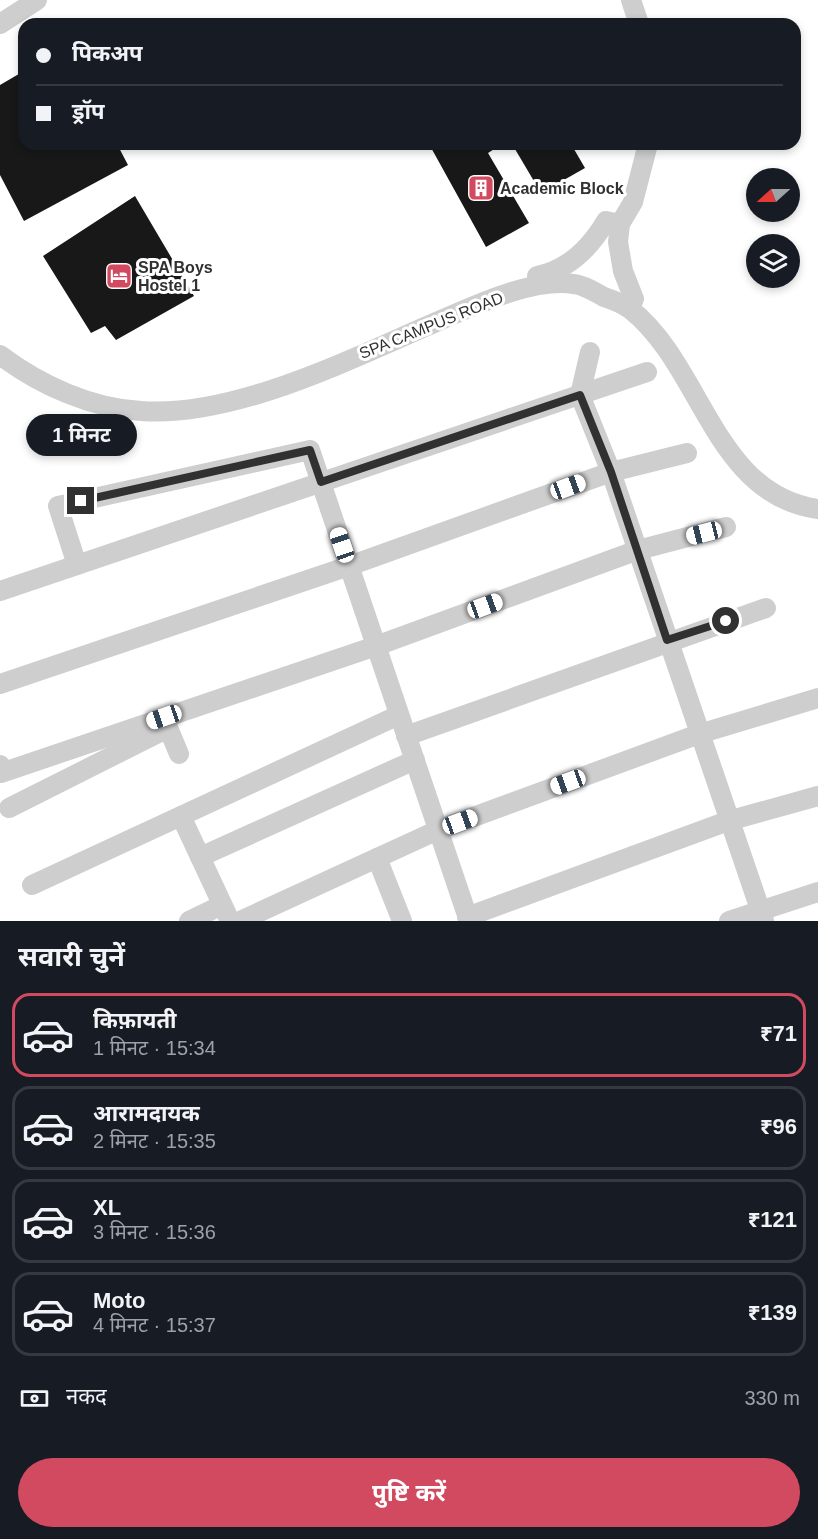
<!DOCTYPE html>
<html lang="hi">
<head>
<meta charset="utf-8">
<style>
	:root { --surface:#171b24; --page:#242831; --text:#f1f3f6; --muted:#9ea1a6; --line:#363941; --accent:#d14a60 }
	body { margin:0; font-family:Arial,"Noto Sans Devanagari",sans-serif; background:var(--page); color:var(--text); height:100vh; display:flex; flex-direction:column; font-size:22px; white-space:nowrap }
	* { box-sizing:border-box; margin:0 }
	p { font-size:20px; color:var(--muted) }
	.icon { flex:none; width:33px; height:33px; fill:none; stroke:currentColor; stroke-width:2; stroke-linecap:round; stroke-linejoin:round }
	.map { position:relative; height:921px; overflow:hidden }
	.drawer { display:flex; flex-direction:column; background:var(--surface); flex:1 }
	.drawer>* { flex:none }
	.hud { position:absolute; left:18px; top:18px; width:783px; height:132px; border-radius:18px; box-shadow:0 3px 9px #0003; display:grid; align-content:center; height:132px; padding:0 18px; background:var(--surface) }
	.needle { width:39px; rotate:249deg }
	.controls { position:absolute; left:746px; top:168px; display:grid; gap:12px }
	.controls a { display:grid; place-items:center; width:54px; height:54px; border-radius:50%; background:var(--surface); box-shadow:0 3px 9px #0003; font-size:30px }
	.end { position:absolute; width:27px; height:27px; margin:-14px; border:8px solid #313131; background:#fff; box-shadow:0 0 0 3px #fff }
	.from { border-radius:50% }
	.bubble { position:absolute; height:42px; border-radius:21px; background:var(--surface); box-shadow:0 3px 9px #0003; font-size:20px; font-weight:700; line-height:42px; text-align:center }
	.car { position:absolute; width:18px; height:36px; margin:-18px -9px; border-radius:8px; box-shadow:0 0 4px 2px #0007; background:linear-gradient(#fff 24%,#345 0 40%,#fff 0 76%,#345 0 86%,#fff 0) }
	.hud b { display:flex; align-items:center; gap:21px; height:57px; font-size:22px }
	.hud b+b { border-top:2px solid var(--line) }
	.hud i { width:15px; height:15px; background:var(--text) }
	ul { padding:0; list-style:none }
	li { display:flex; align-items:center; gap:18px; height:84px; margin:0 12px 9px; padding:0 6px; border:3px solid var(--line); border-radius:18px }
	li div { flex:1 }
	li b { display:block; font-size:22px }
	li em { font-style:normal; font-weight:700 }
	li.current { border-color:var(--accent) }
	li>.icon { width:54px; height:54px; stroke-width:1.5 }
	h2 { padding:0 18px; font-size:27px; line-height:72px }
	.pay { display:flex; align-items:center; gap:15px; height:66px; padding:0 18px; font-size:22px }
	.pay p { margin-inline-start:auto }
	.action { display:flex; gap:12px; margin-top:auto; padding:12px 18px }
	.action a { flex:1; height:69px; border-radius:36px; background:var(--accent); color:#fff; font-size:24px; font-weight:700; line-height:69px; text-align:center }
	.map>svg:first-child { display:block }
	.building { fill:#181818 }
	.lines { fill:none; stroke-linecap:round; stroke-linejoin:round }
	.minor { stroke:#cecece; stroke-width:20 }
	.route { stroke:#313131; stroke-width:8 }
	.labels { text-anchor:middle; stroke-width:6; stroke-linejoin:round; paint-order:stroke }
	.poi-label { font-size:16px; font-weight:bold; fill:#313131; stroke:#fff; text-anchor:start }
	.street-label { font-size:16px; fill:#313131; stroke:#fff }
</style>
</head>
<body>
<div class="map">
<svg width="818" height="921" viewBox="0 0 818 921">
	<rect width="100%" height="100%" fill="#fff"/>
	<g class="building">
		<polygon points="24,71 24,144 117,144 128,165 24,221 0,175 0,85"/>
		<polygon points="429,144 502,144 488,153 529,223 486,247"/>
		<polygon points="512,144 571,144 585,168 541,193"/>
		<polygon points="135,196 194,296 116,340 105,326 91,333 43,256"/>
	</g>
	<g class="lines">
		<g class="minor">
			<polyline points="631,0 639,24"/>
			<polyline points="0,24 37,0"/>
			<path d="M 537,276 C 567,270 590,248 606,221 L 620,224"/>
			<polyline points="629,308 634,299 623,271 618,242 620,224 633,202 648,144"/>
			<polyline points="590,352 580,395 611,472 764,921"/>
			<path d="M 0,355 C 40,385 90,408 141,411 C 236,418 354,357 441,320 C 478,304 533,278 574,284 C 584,285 595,292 604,297 C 613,300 623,304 630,309 C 702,365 714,495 818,509"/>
			<polyline points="77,565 58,506 310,450 469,921"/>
			<polyline points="0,591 647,372"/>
			<polyline points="0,684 349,566 611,472 687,453"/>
			<polyline points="164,718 179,754"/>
			<polyline points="406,736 766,608"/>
			<polyline points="0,765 1,773 376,646 638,550 726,527"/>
			<polyline points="9,808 168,728"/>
			<polyline points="181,816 230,921"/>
			<polyline points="200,857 415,760"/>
			<polyline points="377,858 402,921"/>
			<polyline points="32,885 399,715"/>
			<polyline points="467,917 728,821 818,796"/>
			<polyline points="189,921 222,905"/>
			<polyline points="240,921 438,830 699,734 818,698"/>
			<polyline points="729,921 818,892"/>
		</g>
	</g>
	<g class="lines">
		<polyline class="route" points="81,501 310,450 321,482 580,395 611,472 667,640 726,621"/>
	</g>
	<defs>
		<symbol id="building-square" viewBox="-11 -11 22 22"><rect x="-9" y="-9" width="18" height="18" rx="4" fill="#d14a60" stroke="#fff"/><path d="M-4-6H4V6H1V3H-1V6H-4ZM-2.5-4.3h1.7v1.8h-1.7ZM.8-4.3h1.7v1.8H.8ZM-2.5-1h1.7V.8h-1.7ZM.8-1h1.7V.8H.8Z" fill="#fff"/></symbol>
		<symbol id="hotel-square" viewBox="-11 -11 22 22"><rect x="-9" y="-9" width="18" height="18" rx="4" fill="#d14a60" stroke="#fff"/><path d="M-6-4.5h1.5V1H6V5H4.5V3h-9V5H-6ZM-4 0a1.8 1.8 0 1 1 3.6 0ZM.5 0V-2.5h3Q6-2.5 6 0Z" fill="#fff"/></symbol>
	</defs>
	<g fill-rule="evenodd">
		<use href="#building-square" x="466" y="173" width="30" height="30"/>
		<use href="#hotel-square" x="104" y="261" width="30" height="30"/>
	</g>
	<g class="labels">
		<g class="poi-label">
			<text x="500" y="194">Academic Block</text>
			<text x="138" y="273">SPA Boys<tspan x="138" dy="18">Hostel 1</tspan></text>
		</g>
		<g class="street-label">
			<text transform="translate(431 325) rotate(-22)" y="6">SPA CAMPUS ROAD</text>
		</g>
	</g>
</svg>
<div class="controls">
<a><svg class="needle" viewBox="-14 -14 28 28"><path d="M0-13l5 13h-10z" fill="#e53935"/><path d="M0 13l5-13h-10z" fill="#9ea1a6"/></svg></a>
<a><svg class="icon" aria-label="layers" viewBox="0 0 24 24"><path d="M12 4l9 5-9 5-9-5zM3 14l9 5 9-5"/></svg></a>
</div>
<i class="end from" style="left:726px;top:621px"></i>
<i class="end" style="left:81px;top:501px"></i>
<div class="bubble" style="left:26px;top:414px;width:111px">1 मिनट</div>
<i class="car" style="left:568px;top:487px;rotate:70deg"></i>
<i class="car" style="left:704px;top:533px;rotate:256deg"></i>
<i class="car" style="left:342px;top:545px;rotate:341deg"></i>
<i class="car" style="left:485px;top:606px;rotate:70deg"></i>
<i class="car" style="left:164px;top:717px;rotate:251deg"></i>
<i class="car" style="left:568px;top:782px;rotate:250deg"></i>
<i class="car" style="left:460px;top:822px;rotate:70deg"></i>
<div class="hud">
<b><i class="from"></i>पिकअप</b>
<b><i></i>ड्रॉप</b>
</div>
</div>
<section class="drawer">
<h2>सवारी चुनें</h2>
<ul>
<li class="current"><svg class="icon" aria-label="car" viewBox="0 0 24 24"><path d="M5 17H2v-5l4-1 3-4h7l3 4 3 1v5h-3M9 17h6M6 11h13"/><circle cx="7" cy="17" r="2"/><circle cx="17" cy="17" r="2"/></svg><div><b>किफ़ायती</b><p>1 मिनट · 15:34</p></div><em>₹71</em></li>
<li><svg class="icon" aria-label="car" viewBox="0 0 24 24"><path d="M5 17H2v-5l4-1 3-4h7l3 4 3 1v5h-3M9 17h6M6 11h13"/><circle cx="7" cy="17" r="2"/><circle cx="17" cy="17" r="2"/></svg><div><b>आरामदायक</b><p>2 मिनट · 15:35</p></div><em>₹96</em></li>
<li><svg class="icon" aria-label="car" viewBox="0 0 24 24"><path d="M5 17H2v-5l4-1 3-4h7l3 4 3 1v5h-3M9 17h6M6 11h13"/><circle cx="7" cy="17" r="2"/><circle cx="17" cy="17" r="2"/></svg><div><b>XL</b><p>3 मिनट · 15:36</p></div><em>₹121</em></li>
<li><svg class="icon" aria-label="car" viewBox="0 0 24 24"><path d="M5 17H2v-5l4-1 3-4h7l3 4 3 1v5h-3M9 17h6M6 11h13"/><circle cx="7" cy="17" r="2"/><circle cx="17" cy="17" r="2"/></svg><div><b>Moto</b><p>4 मिनट · 15:37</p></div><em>₹139</em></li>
</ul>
<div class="pay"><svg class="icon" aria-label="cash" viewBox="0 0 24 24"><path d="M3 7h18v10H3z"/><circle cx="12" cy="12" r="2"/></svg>नकद<p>330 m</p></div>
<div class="action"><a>पुष्टि करें</a></div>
</section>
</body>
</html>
